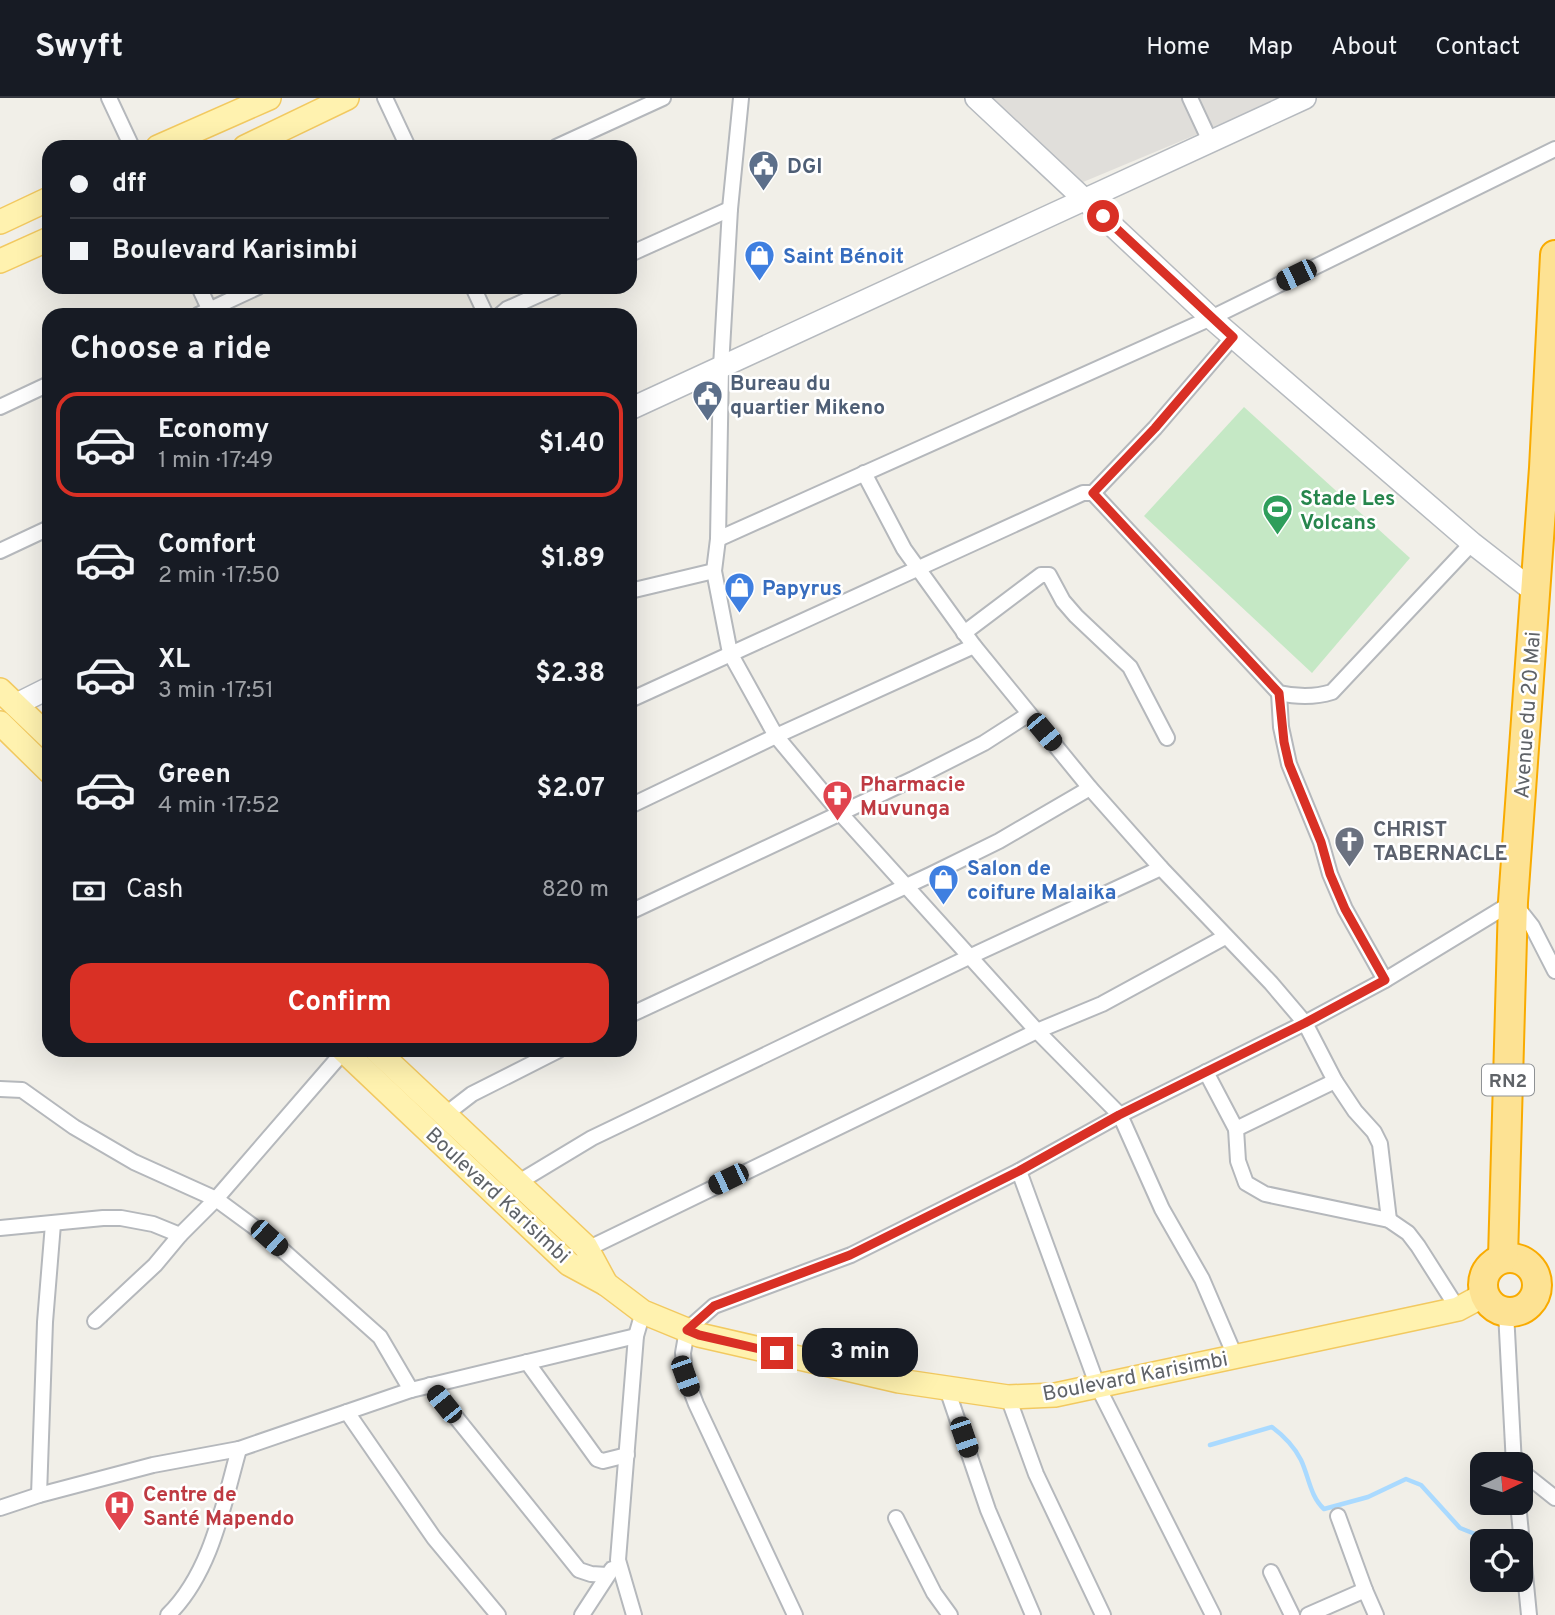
<!DOCTYPE html>
<html lang="en">
<head>
<meta charset="utf-8">
<style>
	:root { --surface:#171b24; --page:#242831; --text:#f1f3f6; --muted:#9ea1a6; --line:#363941; --accent:#d93025 }
	body { margin:0; font-family:Overpass,sans-serif; background:var(--page); color:var(--text); height:100vh; display:flex; flex-direction:column; font-size:26px; white-space:nowrap }
	* { box-sizing:border-box; margin:0 }
	p { font-size:23px; color:var(--muted) }
	.icon { flex:none; width:38px; height:38px; fill:none; stroke:currentColor; stroke-width:2; stroke-linecap:round; stroke-linejoin:round }
	.map { position:relative; flex:1; overflow:hidden }
	.details { position:absolute; left:42px; top:210px; width:595px; height:749px; display:flex; flex-direction:column; background:var(--surface); border-radius:21px; box-shadow:0 7px 28px #0002 }
	.details>* { flex:none }
	.guide { position:absolute; left:42px; top:42px; width:595px; height:154px; border-radius:21px; box-shadow:0 7px 28px #0002; display:grid; align-content:center; height:154px; padding:0 28px; background:var(--surface) }
	.needle { width:46px; rotate:85deg }
	.buttons { position:absolute; left:1470px; top:1354px; display:grid; gap:14px }
	.buttons a { display:grid; place-items:center; width:63px; height:63px; border-radius:14px; background:var(--surface); box-shadow:0 7px 28px #0002; font-size:35px }
	.end { position:absolute; width:32px; height:32px; margin:-16px; border:9px solid #d93025; background:#fff; box-shadow:0 0 0 4px #fff }
	.from { border-radius:50% }
	.bubble { position:absolute; height:49px; border-radius:21px; background:var(--surface); box-shadow:0 7px 28px #0002; font-size:23px; font-weight:700; line-height:49px; text-align:center }
	.car { position:absolute; width:21px; height:42px; margin:-21px -10px; border-radius:9px; box-shadow:0 0 5px 2px #0007; background:linear-gradient(#222 24%,#8ab4d8 0 40%,#222 0 76%,#8ab4d8 0 86%,#222 0) }
	.guide b { display:flex; align-items:center; gap:24px; height:66px; font-size:26px }
	.guide b+b { border-top:2px solid var(--line) }
	.guide i { width:18px; height:18px; background:var(--text) }
	ul { padding:0; list-style:none }
	li { display:flex; align-items:center; gap:21px; height:105px; margin:0 14px 10px; padding:0 14px; border:4px solid transparent; border-radius:21px }
	li div { flex:1 }
	li b { display:block; font-size:26px }
	li em { font-style:normal; font-weight:700 }
	li.active { border-color:var(--accent) }
	li>.icon { width:63px; height:63px; stroke-width:1.5 }
	h2 { padding:0 28px; font-size:32px; line-height:84px }
	.pay { display:flex; align-items:center; gap:18px; height:77px; padding:0 28px; font-size:26px }
	.pay p { margin-inline-start:auto }
	.primary-button { display:flex; gap:14px; margin-top:auto; padding:14px 28px }
	.primary-button a { flex:1; height:80px; border-radius:21px; background:var(--accent); color:#fff; font-size:28px; font-weight:700; line-height:80px; text-align:center }
	header { display:flex; align-items:center; gap:42px; box-sizing:border-box; height:98px; padding:0 35px; background:var(--surface); border-bottom:2px solid var(--line) }
	header strong { font-size:33px }
	nav { display:flex; gap:38px; margin-inline-start:auto; font-size:24px }
	.map>svg:first-child { display:block }
	.industrial { fill:#e0deda }
	.green { fill:#c5e8c5 }
	.lines { fill:none; stroke-linecap:round; stroke-linejoin:round }
	.stream { stroke:#aadaff; stroke-width:4.5 }
	.street-casing { stroke:#b5b8bc; stroke-width:18 }
	.secondary-casing { stroke:#b6babf; stroke-width:24 }
	.primary-casing { stroke:#f2c960; stroke-width:26 }
	.highway-casing { stroke:#f9ab00; stroke-width:32 }
	.street { stroke:#fff; stroke-width:14 }
	.secondary { stroke:#fff; stroke-width:21 }
	.primary { stroke:#fff2af; stroke-width:23 }
	.highway { stroke:#fde293; stroke-width:28 }
	.route { stroke:#d93025; stroke-width:9 }
	.labels { text-anchor:middle; stroke-width:5; stroke-linejoin:round; paint-order:stroke }
	.shield { fill:#fff; stroke:#8f9295; stroke-width:2 }
	.shield-label { font-size:19px; font-weight:bold; fill:#5f6368 }
	.service-label { font-size:21px; font-weight:bold; fill:#4e5e75; stroke:#fff; text-anchor:start }
	.shop-label { font-size:21px; font-weight:bold; fill:#366cbe; stroke:#fff; text-anchor:start }
	.leisure-label { font-size:21px; font-weight:bold; fill:#27864d; stroke:#fff; text-anchor:start }
	.street-label { font-size:21px; fill:#5f6368; stroke:#fff }
	.health-label { font-size:21px; font-weight:bold; fill:#be3a42; stroke:#fff; text-anchor:start }
	.worship-label { font-size:21px; font-weight:bold; fill:#5b616d; stroke:#fff; text-anchor:start }
</style>
</head>
<body>
<header>
<strong>Swyft</strong>
<nav><a>Home</a><a>Map</a><a>About</a><a>Contact</a></nav>
</header>
<div class="map">
<svg width="1555" height="1517" viewBox="0 0 1555 1517">
	<rect width="100%" height="100%" fill="#f1efe8"/>
	<polygon class="industrial" points="991,0 1284,0 1076,87"/>
	<polygon class="green" points="1244,309 1410,460 1312,575 1144,418"/>
	<g class="lines">
		<path class="stream" d="M 1210,1347 L 1272,1329 C 1284,1338 1294,1348 1301,1362 C 1309,1379 1310,1398 1324,1411 L 1368,1399 L 1406,1381 L 1421,1387 L 1460,1430 L 1495,1444"/>
		<defs>
			<g id="street">
				<polyline points="109,0 132,49"/>
				<polyline points="385,0 408,49"/>
				<polyline points="741,0 730,111 721,269 718,441 714,473 730,555 776,638 841,716 1037,933 1120,1017 1162,1111 1202,1181 1235,1258"/>
				<polyline points="1190,0 1210,43"/>
				<polyline points="556,49 663,0"/>
				<polyline points="630,156 730,111"/>
				<polyline points="199,189 212,217"/>
				<polyline points="473,189 486,217"/>
				<polyline points="198,217 258,189"/>
				<polyline points="500,217 507,211 556,189"/>
				<polyline points="0,309 49,286"/>
				<polyline points="864,375 904,451 974,548 1090,690 1161,770 1271,885 1305,925 1335,983 1355,1013 1374,1034 1380,1046 1389,1122"/>
				<path d="M 1093,395 L 1279,595 C 1297,599 1313,600 1332,594 L 1472,445"/>
				<polyline points="718,441 1211,220 1555,51"/>
				<polyline points="0,453 49,430"/>
				<polyline points="630,493 714,473"/>
				<polyline points="964,535 1041,477 1049,477 1063,503 1076,518 1130,569 1167,640"/>
				<polyline points="1279,595 1281,629 1289,666 1321,744 1330,776 1345,811 1385,882"/>
				<polyline points="630,602 1083,395 1093,395 1155,330 1233,239"/>
				<polyline points="630,708 776,638 974,548"/>
				<polyline points="630,814 913,681 984,645 1029,616"/>
				<polyline points="630,917 930,777 999,743 1090,690"/>
				<polyline points="1206,974 1236,1031 1238,1063 1246,1085 1265,1096 1389,1122 1408,1135 1418,1148 1458,1211"/>
				<polyline points="0,991 22,992 74,1029 134,1064 216,1101 269,1140 380,1239 411,1292"/>
				<polyline points="446,1016 472,996 559,952"/>
				<polyline points="1236,1031 1335,983"/>
				<polyline points="1019,1073 1098,1289 1213,1517"/>
				<polyline points="519,1084 592,1040 969,859 1161,770"/>
				<polyline points="0,1130 103,1120 121,1120 153,1126 180,1137"/>
				<polyline points="583,1153 1037,933 1102,906 1225,839"/>
				<polyline points="1506,1214 1514,1367"/>
				<polyline points="95,1223 155,1167 180,1137 216,1101 344,953"/>
				<polyline points="527,1264 597,1361 603,1363 627,1357"/>
				<polyline points="430,1287 579,1472 591,1476 607,1477"/>
				<polyline points="947,1291 988,1412 1033,1517"/>
				<polyline points="1008,1299 1036,1376 1103,1517"/>
				<polyline points="347,1314 434,1440 498,1517"/>
				<polyline points="1521,1373 1555,1400"/>
				<polyline points="39,1397 45,1224 53,1126"/>
				<polyline points="1518,1405 1529,1517"/>
				<polyline points="0,1410 39,1397 153,1367 239,1351 411,1292 636,1238"/>
				<polyline points="1338,1418 1365,1492"/>
				<polyline points="896,1420 934,1495 950,1517"/>
				<polyline points="1271,1474 1292,1517"/>
				<path d="M 168,1517 C 211,1475 223,1408 239,1351"/>
				<polyline points="582,1517 612,1471"/>
				<polyline points="634,1517 618,1462 636,1238 643,1214"/>
				<polyline points="795,1517 696,1306 685,1277 683,1255 687,1232 714,1208 851,1157 1019,1073 1120,1017 1305,925 1385,882 1513,804 1532,828 1555,873"/>
				<polyline points="1308,1517 1365,1492 1376,1517"/>
			</g>
			<g id="secondary">
				<polyline points="976,0 1211,220 1472,445 1536,495"/>
				<polyline points="630,311 1305,0"/>
				<polyline points="15,607 49,590"/>
			</g>
			<g id="primary">
				<polyline points="158,49 269,0"/>
				<polyline points="245,49 347,0"/>
				<polyline points="0,124 49,101"/>
				<polyline points="0,163 49,141"/>
				<polyline points="0,592 49,639"/>
				<polyline points="0,625 49,673"/>
				<polyline points="343,952 569,1166 606,1186 643,1214 699,1237 899,1283 1008,1299 1055,1297 1435,1216 1458,1211 1484,1197"/>
				<polyline points="376,952 586,1149 606,1186"/>
			</g>
			<g id="highway">
				<circle cx="1510" cy="1187" r="27"/>
				<polyline points="1503,1160 1513,804 1544,370 1555,157"/>
			</g>
		</defs>
		<use href="#street" class="street-casing"/>
		<use href="#secondary" class="secondary-casing"/>
		<use href="#primary" class="primary-casing"/>
		<use href="#highway" class="highway-casing"/>
		<use href="#street" class="street"/>
		<use href="#secondary" class="secondary"/>
		<use href="#primary" class="primary"/>
		<use href="#highway" class="highway"/>
	</g>
	<g class="lines">
		<polyline class="route" points="777,1255 699,1237 687,1232 714,1208 850,1157 1019,1073 1119,1017 1305,925 1385,882 1345,811 1330,776 1321,744 1289,666 1284,644 1279,595 1093,395 1155,330 1233,239 1103,118"/>
	</g>
	<defs>
		<symbol id="civic-pin" viewBox="-11 -11 22 30"><path d="M0 17L-7.5 6A9.5 9.5 0 1 1 7.5 6Z" fill="#5c6f8a" stroke="#fff"/><path d="M-.6-6.5H3V-4.5H.6V-3L4-1V1h2V6H-6V1h2V-1L-.6-3ZM-1.2 2.5V6h2.4V2.5Z" fill="#fff"/></symbol>
		<symbol id="shop-pin" viewBox="-11 -11 22 30"><path d="M0 17L-7.5 6A9.5 9.5 0 1 1 7.5 6Z" fill="#3f7fe0" stroke="#fff"/><path d="M-5-2.5h2.3a2.7 3.5 0 0 1 5.4 0H5L5.5 6h-11ZM-1.5-2.5h3a1.5 2.3 0 0 0-3 0Z" fill="#fff"/></symbol>
		<symbol id="stadium-pin" viewBox="-11 -11 22 30"><path d="M0 17L-7.5 6A9.5 9.5 0 1 1 7.5 6Z" fill="#2e9e5b" stroke="#fff"/><path d="M0-5a6.5 5 0 1 0 0 10a6.5 5 0 1 0 0-10ZM-3.5-1.8h7v3.6h-7Z" fill="#fff"/></symbol>
		<symbol id="pharmacy-pin" viewBox="-11 -11 22 30"><path d="M0 17L-7.5 6A9.5 9.5 0 1 1 7.5 6Z" fill="#e0444e" stroke="#fff"/><path d="M-2-6h4v4h4v4h-4v4h-4v-4h-4v-4h4Z" fill="#fff"/></symbol>
		<symbol id="church-pin" viewBox="-11 -11 22 30"><path d="M0 17L-7.5 6A9.5 9.5 0 1 1 7.5 6Z" fill="#6b7280" stroke="#fff"/><path d="M-1.2-6h2.4v3.5h3.3v2.4h-3.3V6h-2.4V-.1h-3.3v-2.4h3.3Z" fill="#fff"/></symbol>
		<symbol id="hospital-pin" viewBox="-11 -11 22 30"><path d="M0 17L-7.5 6A9.5 9.5 0 1 1 7.5 6Z" fill="#e0444e" stroke="#fff"/><path d="M-5-5h3v3.5h4V-5h3V5h-3V1.5h-4V5h-3Z" fill="#fff"/></symbol>
	</defs>
	<g fill-rule="evenodd">
		<use href="#civic-pin" x="746" y="50" width="35" height="47"/>
		<use href="#shop-pin" x="742" y="140" width="35" height="47"/>
		<use href="#civic-pin" x="690" y="280" width="35" height="47"/>
		<use href="#stadium-pin" x="1260" y="394" width="35" height="47"/>
		<use href="#shop-pin" x="722" y="472" width="35" height="47"/>
		<use href="#pharmacy-pin" x="820" y="680" width="35" height="47"/>
		<use href="#church-pin" x="1332" y="726" width="35" height="47"/>
		<use href="#shop-pin" x="926" y="764" width="35" height="47"/>
		<use href="#hospital-pin" x="102" y="1390" width="35" height="47"/>
	</g>
	<g class="labels">
		<rect class="shield" x="1482" y="966.5" width="52" height="31" rx="5"/>
		<g class="shield-label">
			<text x="1508" y="989">RN2</text>
		</g>
		<g class="service-label">
			<text x="787" y="75">DGI</text>
			<text x="730" y="292">Bureau du<tspan x="730" dy="24">quartier Mikeno</tspan></text>
		</g>
		<g class="shop-label">
			<text x="783" y="165">Saint Bénoit</text>
			<text x="762" y="497">Papyrus</text>
			<text x="967" y="777">Salon de<tspan x="967" dy="24">coifure Malaika</tspan></text>
		</g>
		<g class="leisure-label">
			<text x="1300" y="407">Stade Les<tspan x="1300" dy="24">Volcans</tspan></text>
		</g>
		<g class="street-label">
			<text transform="translate(1527 617) rotate(-86)" y="7">Avenue du 20 Mai</text>
			<text transform="translate(498 1097) rotate(43)" y="7">Boulevard Karisimbi</text>
			<text transform="translate(1135 1278) rotate(-11)" y="7">Boulevard Karisimbi</text>
		</g>
		<g class="health-label">
			<text x="860" y="693">Pharmacie<tspan x="860" dy="24">Muvunga</tspan></text>
			<text x="143" y="1403">Centre de<tspan x="143" dy="24">Santé Mapendo</tspan></text>
		</g>
		<g class="worship-label">
			<text x="1373" y="738">CHRIST<tspan x="1373" dy="24">TABERNACLE</tspan></text>
		</g>
	</g>
</svg>
<div class="buttons">
<a><svg class="needle" viewBox="-14 -14 28 28"><path d="M0-13l5 13h-10z" fill="#e53935"/><path d="M0 13l5-13h-10z" fill="#9ea1a6"/></svg></a>
<a><svg class="icon" aria-label="locate" viewBox="0 0 24 24"><circle cx="12" cy="12" r="6"/><path d="M12 2v4M12 18v4M2 12h4M18 12h4"/></svg></a>
</div>
<i class="end from" style="left:1103px;top:118px"></i>
<i class="end" style="left:777px;top:1255px"></i>
<div class="bubble" style="left:802px;top:1230px;width:116px">3 min</div>
<i class="car" style="left:1296px;top:177px;rotate:244deg"></i>
<i class="car" style="left:1044px;top:634px;rotate:140deg"></i>
<i class="car" style="left:728px;top:1081px;rotate:244deg"></i>
<i class="car" style="left:269px;top:1140px;rotate:132deg"></i>
<i class="car" style="left:685px;top:1278px;rotate:160deg"></i>
<i class="car" style="left:444px;top:1306px;rotate:321deg"></i>
<i class="car" style="left:964px;top:1339px;rotate:161deg"></i>
<div class="guide">
<b><i class="from"></i>dff</b>
<b><i></i>Boulevard Karisimbi</b>
</div>
<section class="details">
<h2>Choose a ride</h2>
<ul>
<li class="active"><svg class="icon" aria-label="car" viewBox="0 0 24 24"><path d="M5 17H2v-5l4-1 3-4h7l3 4 3 1v5h-3M9 17h6M6 11h13"/><circle cx="7" cy="17" r="2"/><circle cx="17" cy="17" r="2"/></svg><div><b>Economy</b><p>1 min · 17:49</p></div><em>$1.40</em></li>
<li><svg class="icon" aria-label="car" viewBox="0 0 24 24"><path d="M5 17H2v-5l4-1 3-4h7l3 4 3 1v5h-3M9 17h6M6 11h13"/><circle cx="7" cy="17" r="2"/><circle cx="17" cy="17" r="2"/></svg><div><b>Comfort</b><p>2 min · 17:50</p></div><em>$1.89</em></li>
<li><svg class="icon" aria-label="car" viewBox="0 0 24 24"><path d="M5 17H2v-5l4-1 3-4h7l3 4 3 1v5h-3M9 17h6M6 11h13"/><circle cx="7" cy="17" r="2"/><circle cx="17" cy="17" r="2"/></svg><div><b>XL</b><p>3 min · 17:51</p></div><em>$2.38</em></li>
<li><svg class="icon" aria-label="car" viewBox="0 0 24 24"><path d="M5 17H2v-5l4-1 3-4h7l3 4 3 1v5h-3M9 17h6M6 11h13"/><circle cx="7" cy="17" r="2"/><circle cx="17" cy="17" r="2"/></svg><div><b>Green</b><p>4 min · 17:52</p></div><em>$2.07</em></li>
</ul>
<div class="pay"><svg class="icon" aria-label="cash" viewBox="0 0 24 24"><path d="M3 7h18v10H3z"/><circle cx="12" cy="12" r="2"/></svg>Cash<p>820 m</p></div>
<div class="primary-button"><a>Confirm</a></div>
</section>
</div>
</body>
</html>
